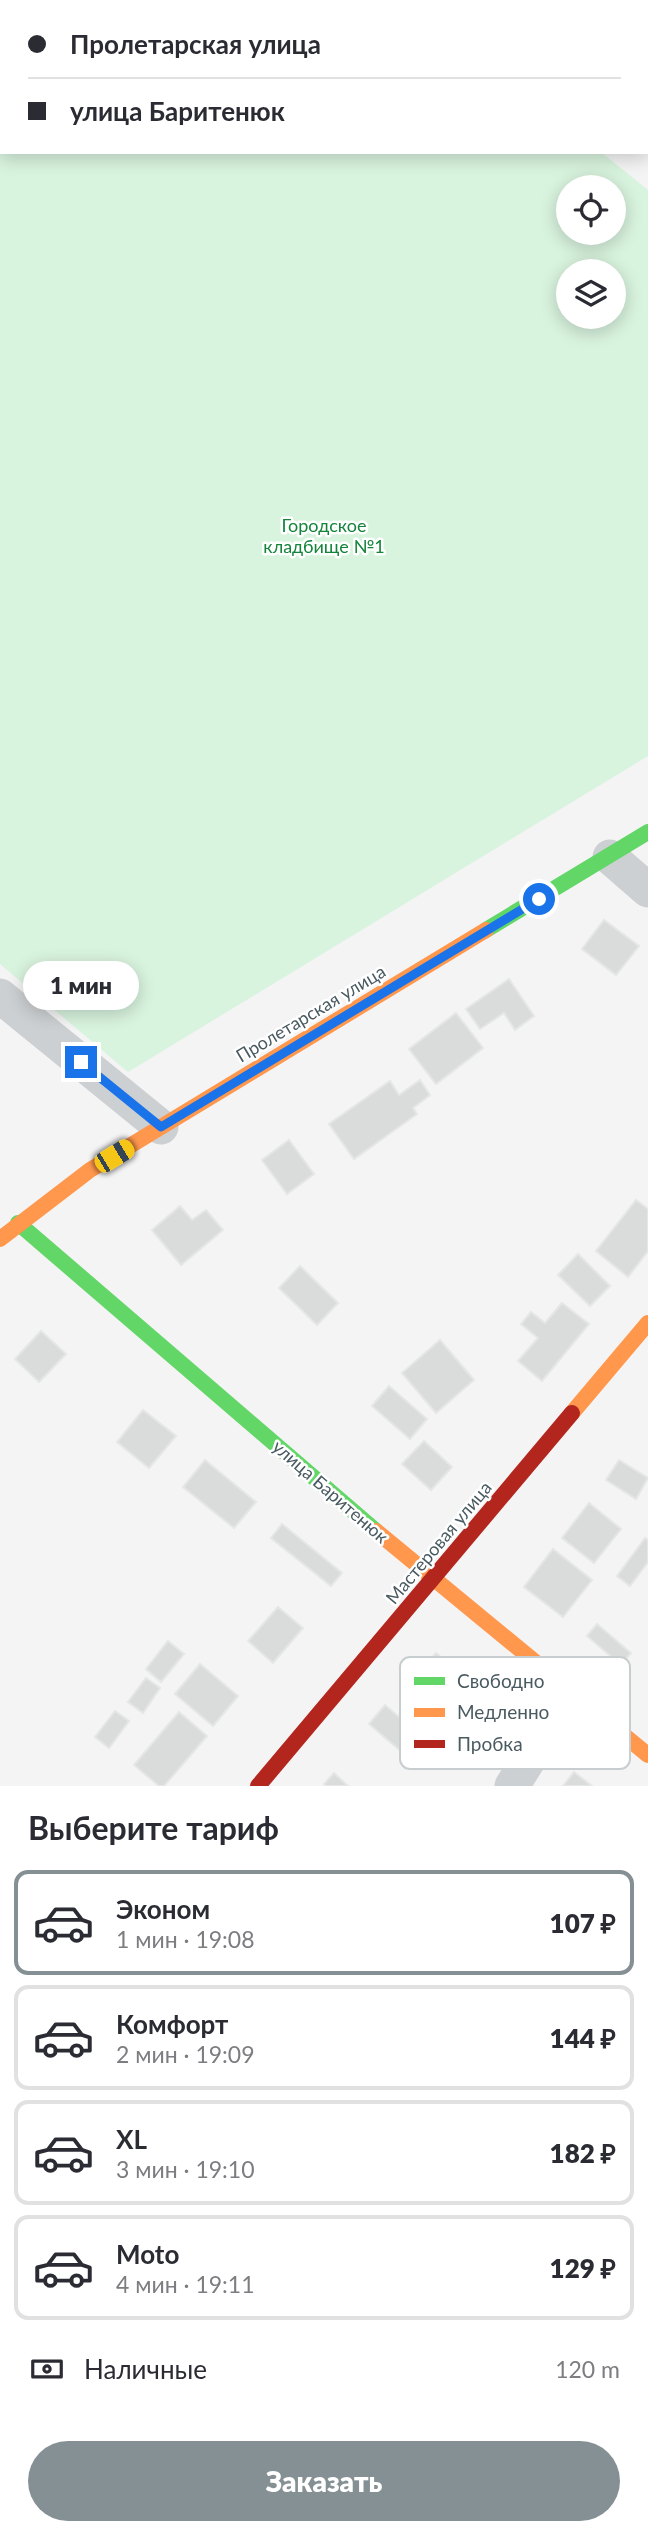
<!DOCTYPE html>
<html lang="ru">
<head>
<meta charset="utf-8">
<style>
	:root { --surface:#fff; --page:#f2f2f3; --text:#2b2b33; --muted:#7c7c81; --line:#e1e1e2; --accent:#859094 }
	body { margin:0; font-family:Lato,sans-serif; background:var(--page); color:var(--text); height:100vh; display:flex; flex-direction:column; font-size:26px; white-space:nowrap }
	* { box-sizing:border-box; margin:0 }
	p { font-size:23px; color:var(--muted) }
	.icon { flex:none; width:38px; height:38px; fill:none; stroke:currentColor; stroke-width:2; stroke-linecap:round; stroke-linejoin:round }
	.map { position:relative; height:1786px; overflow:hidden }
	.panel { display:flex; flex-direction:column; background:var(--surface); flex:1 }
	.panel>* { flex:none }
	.top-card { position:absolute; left:0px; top:0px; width:649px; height:154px; box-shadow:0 4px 18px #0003; display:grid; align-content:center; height:154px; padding:0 28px; background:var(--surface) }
	.controls { position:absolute; left:556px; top:175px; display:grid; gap:14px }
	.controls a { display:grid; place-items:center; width:70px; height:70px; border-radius:50%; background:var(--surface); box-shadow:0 4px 18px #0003; font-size:35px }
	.end { position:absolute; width:32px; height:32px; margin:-16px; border:9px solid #1a73e8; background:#fff; box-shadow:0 0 0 4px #fff }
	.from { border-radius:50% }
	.bubble { position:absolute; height:49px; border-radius:24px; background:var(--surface); box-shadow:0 4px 18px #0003; font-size:23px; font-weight:800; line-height:49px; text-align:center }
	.car { position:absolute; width:21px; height:42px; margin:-21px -10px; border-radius:9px; box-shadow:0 0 5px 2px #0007; background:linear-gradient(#f5c518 24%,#345 0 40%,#f5c518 0 76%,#345 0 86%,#f5c518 0) }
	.top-card b { display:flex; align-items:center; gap:24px; height:66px; font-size:26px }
	.top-card b+b { border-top:2px solid var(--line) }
	.top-card i { width:18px; height:18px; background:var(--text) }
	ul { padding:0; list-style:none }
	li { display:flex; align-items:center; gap:21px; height:105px; margin:0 14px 10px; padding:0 14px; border:4px solid var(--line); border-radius:14px }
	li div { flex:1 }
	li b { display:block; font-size:26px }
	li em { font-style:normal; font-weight:800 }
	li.current { border-color:var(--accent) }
	li>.icon { width:63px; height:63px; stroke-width:1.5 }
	h2 { padding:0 28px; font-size:32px; line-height:84px }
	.pay { display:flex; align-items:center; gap:18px; height:77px; padding:0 28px; font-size:26px }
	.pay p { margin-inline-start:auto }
	.cta { display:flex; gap:14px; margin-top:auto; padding:14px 28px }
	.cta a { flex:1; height:80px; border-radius:42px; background:var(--accent); color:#fff; font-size:28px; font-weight:800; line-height:80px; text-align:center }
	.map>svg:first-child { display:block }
	.green { fill:#d8f3de; fill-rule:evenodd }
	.building { fill:#dadcdc; stroke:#e5e6e6; stroke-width:2 }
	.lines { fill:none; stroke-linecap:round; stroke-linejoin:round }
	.street { stroke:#cdd0d2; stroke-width:35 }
	.fast { stroke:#63d668; stroke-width:16 }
	.slow { stroke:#ff974d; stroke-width:16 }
	.jam { stroke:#b3261e; stroke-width:16 }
	.route { stroke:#1a73e8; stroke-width:9 }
	.labels { text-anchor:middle; stroke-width:5; stroke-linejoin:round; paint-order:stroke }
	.park-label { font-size:18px; fill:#13843a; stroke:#fff }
	.street-label { font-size:18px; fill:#495a61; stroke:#fff }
	.key { fill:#fff; stroke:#c8ced0; stroke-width:2 }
	.key-label { font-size:19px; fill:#495a61 }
</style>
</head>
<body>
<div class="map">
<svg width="648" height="1786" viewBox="0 0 648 1786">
	<rect width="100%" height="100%" fill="#f4f4f4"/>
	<path class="green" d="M 0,0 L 411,2 L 2,2 L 2,152 L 601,152 L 648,190 L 648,756 L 128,1072 L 0,964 ZM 569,187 L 614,187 L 614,233 L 569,233 ZM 569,271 L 614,271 L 614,317 L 569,317 Z"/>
	<g class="building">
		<polygon points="604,920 639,946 616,975 582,949"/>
		<polygon points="509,979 534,1016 515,1030 504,1013 480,1029 466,1009"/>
		<polygon points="456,1013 483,1048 436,1084 409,1049"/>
		<polygon points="420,1080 430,1095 413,1108 417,1114 354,1159 329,1124 390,1081 399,1095"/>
		<polygon points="289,1140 314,1174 287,1194 262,1160"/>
		<polygon points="636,1200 648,1209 648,1251 628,1277 596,1251"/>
		<polygon points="180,1206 192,1220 206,1210 223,1230 181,1265 152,1230"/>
		<polygon points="578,1254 610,1286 590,1306 558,1275"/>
		<polygon points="300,1266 338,1303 317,1325 279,1288"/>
		<polygon points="562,1303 589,1324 542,1381 518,1361 538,1338 521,1324 531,1312 545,1323"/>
		<polygon points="41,1331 66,1354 39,1382 15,1359"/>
		<polygon points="440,1340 474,1380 436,1413 402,1373"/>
		<polygon points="389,1386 427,1419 410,1439 372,1406"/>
		<polygon points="143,1410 176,1436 149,1468 117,1442"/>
		<polygon points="424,1441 452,1467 431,1490 402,1464"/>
		<polygon points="205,1460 256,1502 234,1528 183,1487"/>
		<polygon points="619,1460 648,1478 636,1499 606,1480"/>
		<polygon points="589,1503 621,1529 594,1563 562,1538"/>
		<polygon points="282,1524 342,1573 331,1586 271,1538"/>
		<polygon points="645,1538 648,1540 648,1562 630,1586 617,1576"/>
		<polygon points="553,1549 592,1580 563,1617 524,1587"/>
		<polygon points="278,1607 303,1628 273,1663 248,1641"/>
		<polygon points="597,1624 631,1653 621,1665 587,1636"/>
		<polygon points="168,1641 184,1654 161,1682 146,1669"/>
		<polygon points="436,1653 476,1687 461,1706 420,1672"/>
		<polygon points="200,1664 238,1696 213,1726 175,1694"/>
		<polygon points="146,1678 160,1688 143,1713 128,1702"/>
		<polygon points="385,1705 419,1734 403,1753 369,1724"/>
		<polygon points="115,1711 129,1721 109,1748 95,1737"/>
		<polygon points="179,1712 207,1736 164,1786 159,1786 134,1765"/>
		<polygon points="574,1772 592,1786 563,1786"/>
		<polygon points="334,1773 348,1786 326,1786 324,1784"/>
	</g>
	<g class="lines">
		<g class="street">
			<polyline points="610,857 648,890"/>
			<polyline points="0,996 161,1127"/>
			<polyline points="512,1786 571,1692"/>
		</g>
		<g class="fast">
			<polyline points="561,0 564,2"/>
			<polyline points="648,66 648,67"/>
			<polyline points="486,930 648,832"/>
			<polyline points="18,1223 376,1531"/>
		</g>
		<g class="slow">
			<polyline points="0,1239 90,1170 486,930"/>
			<polyline points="572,1413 648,1323"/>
			<polyline points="376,1531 648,1755"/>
		</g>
		<polyline class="jam" points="258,1786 572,1413"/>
	</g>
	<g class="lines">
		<polyline class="route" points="81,1062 161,1127 539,899"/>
	</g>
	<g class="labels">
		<g class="park-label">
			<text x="324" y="532">Городское<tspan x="324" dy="21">кладбище №1</tspan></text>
		</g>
		<g class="street-label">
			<text transform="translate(311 1014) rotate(-31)" y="6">Пролетарская улица</text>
			<text transform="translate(330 1492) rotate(41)" y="6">улица Баритенюк</text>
			<text transform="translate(439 1543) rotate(-50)" y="6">Мастеровая улица</text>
		</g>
	</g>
	<rect x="400" y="1657" width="230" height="112" rx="10" class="key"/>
	<rect x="414" y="1677" width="31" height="8" fill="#63d668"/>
	<rect x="414" y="1708" width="31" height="9" fill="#ff974d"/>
	<rect x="414" y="1740" width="31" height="8" fill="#b3261e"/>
	<g class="key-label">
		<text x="457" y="1688">Свободно</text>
		<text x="457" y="1719">Медленно</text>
		<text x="457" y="1751">Пробка</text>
	</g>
</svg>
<div class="controls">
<a><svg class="icon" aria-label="locate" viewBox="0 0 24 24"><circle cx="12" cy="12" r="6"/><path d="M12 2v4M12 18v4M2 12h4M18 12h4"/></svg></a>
<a><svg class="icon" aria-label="layers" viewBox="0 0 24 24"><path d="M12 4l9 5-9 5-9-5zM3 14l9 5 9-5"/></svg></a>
</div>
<i class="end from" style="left:539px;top:899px"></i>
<i class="end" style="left:81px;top:1062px"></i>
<div class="bubble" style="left:23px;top:961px;width:116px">1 мин</div>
<i class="car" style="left:114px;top:1156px;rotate:59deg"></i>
<div class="top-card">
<b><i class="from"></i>Пролетарская улица</b>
<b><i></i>улица Баритенюк</b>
</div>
</div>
<section class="panel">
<h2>Выберите тариф</h2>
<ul>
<li class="current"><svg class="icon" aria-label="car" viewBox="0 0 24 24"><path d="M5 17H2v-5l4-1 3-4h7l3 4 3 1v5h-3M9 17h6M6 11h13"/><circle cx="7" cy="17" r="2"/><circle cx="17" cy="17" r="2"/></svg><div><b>Эконом</b><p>1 мин · 19:08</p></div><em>107 ₽</em></li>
<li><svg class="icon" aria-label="car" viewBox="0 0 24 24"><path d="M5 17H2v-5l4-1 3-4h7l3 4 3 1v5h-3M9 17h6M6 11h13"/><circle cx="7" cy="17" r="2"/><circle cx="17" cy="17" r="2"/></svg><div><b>Комфорт</b><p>2 мин · 19:09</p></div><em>144 ₽</em></li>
<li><svg class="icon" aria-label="car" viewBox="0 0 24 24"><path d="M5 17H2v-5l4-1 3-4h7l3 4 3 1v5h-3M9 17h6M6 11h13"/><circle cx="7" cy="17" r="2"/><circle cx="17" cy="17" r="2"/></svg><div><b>XL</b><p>3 мин · 19:10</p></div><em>182 ₽</em></li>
<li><svg class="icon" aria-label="car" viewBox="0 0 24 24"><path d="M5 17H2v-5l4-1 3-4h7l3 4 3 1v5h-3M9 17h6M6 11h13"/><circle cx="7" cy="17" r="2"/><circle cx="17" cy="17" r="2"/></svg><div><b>Moto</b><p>4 мин · 19:11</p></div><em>129 ₽</em></li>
</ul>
<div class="pay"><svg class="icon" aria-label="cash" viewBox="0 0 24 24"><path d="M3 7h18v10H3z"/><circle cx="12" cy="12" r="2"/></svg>Наличные<p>120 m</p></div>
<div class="cta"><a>Заказать</a></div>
</section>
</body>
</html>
